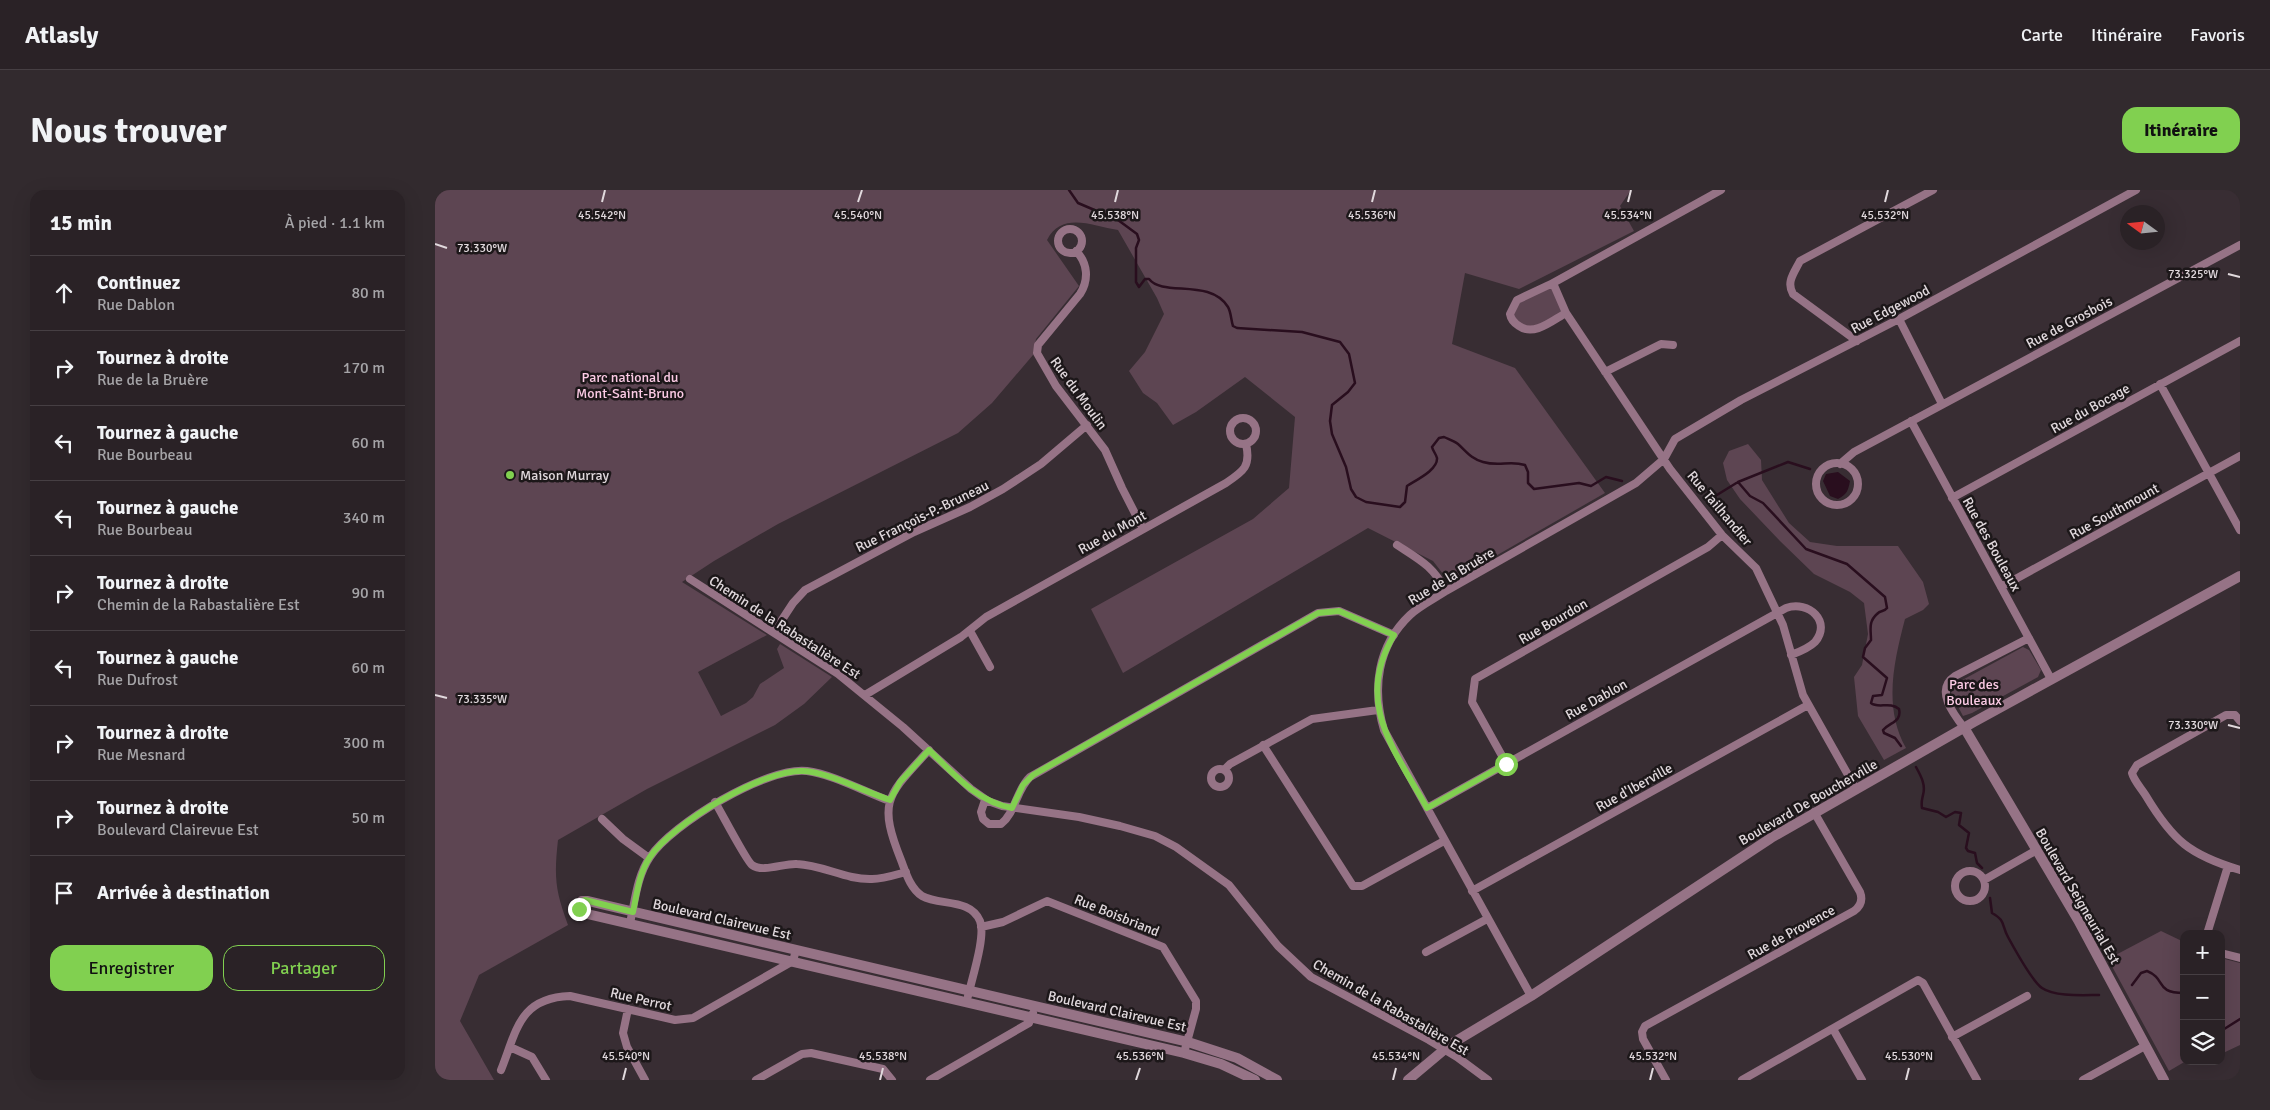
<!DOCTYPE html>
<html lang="fr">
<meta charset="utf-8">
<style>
:root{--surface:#2a2226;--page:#322a2e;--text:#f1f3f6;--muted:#a5a4a7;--line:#463f43;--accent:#81d050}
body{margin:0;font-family:Signika,sans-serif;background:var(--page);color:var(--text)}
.controls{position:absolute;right:15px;bottom:15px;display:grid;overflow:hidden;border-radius:10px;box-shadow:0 5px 20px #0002}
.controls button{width:45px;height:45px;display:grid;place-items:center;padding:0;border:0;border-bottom:1px solid var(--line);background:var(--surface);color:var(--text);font:25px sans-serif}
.compass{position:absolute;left:1685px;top:15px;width:45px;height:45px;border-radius:50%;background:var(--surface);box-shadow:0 5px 20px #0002;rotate:285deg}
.stop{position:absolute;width:15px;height:15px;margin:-11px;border:4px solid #81d050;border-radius:50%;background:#fff}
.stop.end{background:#81d050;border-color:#fff;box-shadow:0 1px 5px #0008}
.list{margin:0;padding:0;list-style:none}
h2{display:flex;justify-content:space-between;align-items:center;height:65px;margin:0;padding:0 20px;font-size:21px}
h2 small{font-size:16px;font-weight:400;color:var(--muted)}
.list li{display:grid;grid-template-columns:32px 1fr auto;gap:15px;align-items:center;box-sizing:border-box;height:75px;padding:0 20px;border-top:1px solid var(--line)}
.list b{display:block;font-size:19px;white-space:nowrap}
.list p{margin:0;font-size:16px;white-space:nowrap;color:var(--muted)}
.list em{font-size:16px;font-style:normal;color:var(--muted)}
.actions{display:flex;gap:10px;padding:15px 20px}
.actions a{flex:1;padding:11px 0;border:1px solid var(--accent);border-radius:15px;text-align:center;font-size:18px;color:var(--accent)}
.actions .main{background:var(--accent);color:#111}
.icon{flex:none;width:28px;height:28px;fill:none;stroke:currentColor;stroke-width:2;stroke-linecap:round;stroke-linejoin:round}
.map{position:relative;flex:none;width:1805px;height:890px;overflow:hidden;border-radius:15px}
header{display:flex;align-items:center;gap:30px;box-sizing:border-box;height:70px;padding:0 25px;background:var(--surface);border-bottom:1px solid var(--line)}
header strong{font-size:24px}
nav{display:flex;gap:28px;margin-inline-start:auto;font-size:18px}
.intro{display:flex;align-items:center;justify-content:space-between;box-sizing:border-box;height:120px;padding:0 30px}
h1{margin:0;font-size:35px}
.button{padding:12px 22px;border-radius:15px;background:var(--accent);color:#111;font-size:18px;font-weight:700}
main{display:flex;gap:30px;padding:0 30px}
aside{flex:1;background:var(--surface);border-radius:15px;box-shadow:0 5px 20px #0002}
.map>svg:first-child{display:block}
.green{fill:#5d4552}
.water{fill:#290e1e}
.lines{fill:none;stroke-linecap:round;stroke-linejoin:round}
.stream{stroke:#290e1e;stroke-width:2.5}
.minor{stroke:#967386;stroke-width:8}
.tertiary{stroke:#967386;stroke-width:10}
.route{stroke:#81d050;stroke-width:6}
.ticks{fill:none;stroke:#e1d9dd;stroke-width:2}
.poi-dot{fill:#81d050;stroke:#1c1719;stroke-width:2}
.labels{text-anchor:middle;stroke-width:5;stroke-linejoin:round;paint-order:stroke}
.street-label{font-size:14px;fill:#e1d9dd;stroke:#1c1719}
.park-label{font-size:14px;fill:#fccbe5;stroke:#1c1719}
.poi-label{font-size:14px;fill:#e1d9dd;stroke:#1c1719;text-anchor:start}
.ticks-label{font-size:12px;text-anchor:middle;fill:#e1d9dd;stroke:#1c1719;stroke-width:5;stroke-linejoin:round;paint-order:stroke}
</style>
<header>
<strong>Atlasly</strong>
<nav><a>Carte</a><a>Itinéraire</a><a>Favoris</a></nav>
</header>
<div class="intro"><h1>Nous trouver</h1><a class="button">Itinéraire</a></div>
<main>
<aside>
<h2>15 min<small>À pied · 1.1 km</small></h2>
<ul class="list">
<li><svg class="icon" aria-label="ahead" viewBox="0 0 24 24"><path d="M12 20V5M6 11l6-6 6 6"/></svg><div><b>Continuez</b><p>Rue Dablon</p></div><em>80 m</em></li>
<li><svg class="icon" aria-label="right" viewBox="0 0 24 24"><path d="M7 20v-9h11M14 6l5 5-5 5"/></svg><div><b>Tournez à droite</b><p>Rue de la Bruère</p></div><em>170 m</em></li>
<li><svg class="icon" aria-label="left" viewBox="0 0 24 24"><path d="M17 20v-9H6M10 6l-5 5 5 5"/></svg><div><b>Tournez à gauche</b><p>Rue Bourbeau</p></div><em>60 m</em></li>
<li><svg class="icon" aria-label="left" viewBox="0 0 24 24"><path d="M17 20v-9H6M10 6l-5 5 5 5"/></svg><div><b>Tournez à gauche</b><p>Rue Bourbeau</p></div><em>340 m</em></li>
<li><svg class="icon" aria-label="right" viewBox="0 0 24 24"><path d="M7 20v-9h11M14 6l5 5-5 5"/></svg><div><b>Tournez à droite</b><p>Chemin de la Rabastalière Est</p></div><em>90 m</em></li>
<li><svg class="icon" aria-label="left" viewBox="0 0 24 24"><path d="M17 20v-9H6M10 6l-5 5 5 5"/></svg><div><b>Tournez à gauche</b><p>Rue Dufrost</p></div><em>60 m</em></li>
<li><svg class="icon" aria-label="right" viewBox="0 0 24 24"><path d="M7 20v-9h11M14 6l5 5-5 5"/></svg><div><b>Tournez à droite</b><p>Rue Mesnard</p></div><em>300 m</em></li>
<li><svg class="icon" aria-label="right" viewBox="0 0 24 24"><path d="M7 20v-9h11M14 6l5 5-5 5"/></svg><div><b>Tournez à droite</b><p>Boulevard Clairevue Est</p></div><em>50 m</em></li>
<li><svg class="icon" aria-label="arrive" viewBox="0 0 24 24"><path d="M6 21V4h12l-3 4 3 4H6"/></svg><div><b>Arrivée à destination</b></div></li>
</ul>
<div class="actions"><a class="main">Enregistrer</a><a>Partager</a></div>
</aside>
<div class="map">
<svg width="1805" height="890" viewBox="0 0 1805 890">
<rect width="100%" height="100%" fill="#382d33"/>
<path class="green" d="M 0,0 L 1196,0 L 1185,16 L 1199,41 L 1084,99 L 1030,83 L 1017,154 L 1080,178 L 1170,303 L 1017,391 L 1012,389 L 998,371 L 933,338 L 688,483 L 656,419 L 818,329 L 854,298 L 860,227 L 810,187 L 761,222 L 738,235 L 722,213 L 708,203 L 694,181 L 710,162 L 729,124 L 722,108 L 683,40 C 657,36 627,21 612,50 L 644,96 L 601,149 L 598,165 L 557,213 L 523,243 L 343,334 L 279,371 L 247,392 L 332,445 L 263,482 L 286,526 L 311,513 L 318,507 L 325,494 L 349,478 L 342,459 L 345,454 L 397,487 L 369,514 L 340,535 L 212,599 L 123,650 C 119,687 120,700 133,735 L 44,785 L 25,831 L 59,890 L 0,890 Z
M 1118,93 L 1131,123 L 1103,138 L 1079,133 L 1077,118 L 1082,110 Z
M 1313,254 L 1326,270 L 1327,290 L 1354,333 L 1375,352 L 1402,356 L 1463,356 L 1488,392 L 1494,414 L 1488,420 L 1470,429 C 1459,471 1448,518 1471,558 L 1449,570 L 1423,526 L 1419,487 L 1427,475 L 1433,444 L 1429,413 L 1415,402 L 1379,384 L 1345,351 L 1305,309 L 1292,290 L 1288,273 L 1294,261 Z
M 1588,457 L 1594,460 L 1606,480 L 1603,487 L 1537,523 L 1528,526 L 1516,503 L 1520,494 Z
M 1726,741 L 1749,752 L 1749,871 L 1751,871 L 1734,881 L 1673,769 Z
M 1786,768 L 1805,773 L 1805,855 L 1786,864 Z"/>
<path class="water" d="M 1403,282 L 1415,291 C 1413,301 1412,304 1403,309 L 1395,306 L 1388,291 L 1391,284 Z"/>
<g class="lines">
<path class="stream" d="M 634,0 L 643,13 L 683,30 L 702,44 L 704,50 L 701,58 L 701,92 L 704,97 L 710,89 L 714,89 C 728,107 775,88 793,117 C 796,122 796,130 798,136 L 802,138 L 867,142 L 905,152 L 914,164 L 920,193 L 913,202 L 897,215 L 895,231 L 897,244 L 911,277 L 916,299 L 921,307 L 931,312 L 965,317 L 970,312 L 972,296 C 981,290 1003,280 1002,268 C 1001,264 998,261 997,257 L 1004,248 L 1009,247 C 1013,249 1019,251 1023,254 C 1031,261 1036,269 1048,272 C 1065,277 1074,270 1090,275 L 1093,282 L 1093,293 L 1099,299 L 1144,293 L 1156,296 L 1171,287 L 1187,291
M 1303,292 L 1353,272 L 1375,279
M 1277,308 L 1303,292 L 1315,306 L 1328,313 L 1371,359 L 1412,374 L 1450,407 L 1452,418 C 1449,422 1446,420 1442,424 C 1433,432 1436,440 1436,450 L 1430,458 L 1428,467 L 1452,488 L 1447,505 L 1438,506 L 1436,513 C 1443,519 1455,511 1464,519 C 1467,532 1455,532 1448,540 L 1449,543 L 1460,548 L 1466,556
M 1481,577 C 1486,586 1491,595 1488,605 C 1487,610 1486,612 1487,618 L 1503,622 L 1511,627 L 1520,622 L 1526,623 L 1524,635 L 1534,643 L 1531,658 L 1533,661 L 1540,663 L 1542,673 L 1547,678
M 1555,708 L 1557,723 C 1571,731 1566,734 1573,747 C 1579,758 1597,791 1607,798 C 1620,807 1649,805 1664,805
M 1697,795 L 1706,783 L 1712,781 C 1732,789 1719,803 1749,803
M 1786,841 L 1805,829"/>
<path class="minor" d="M623 51a12 12 0 1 1 24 0a12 12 0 1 1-24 0Z
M 641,61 C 653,73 654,90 645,104 L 603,155 L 602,163 L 621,196 L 670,260 L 687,298 L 708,339
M 1118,93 L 1131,123 L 1235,279 L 1287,345 L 1321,378 L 1348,435 L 1368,505 L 1421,599
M 1131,123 C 1118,130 1099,147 1084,136 C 1079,133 1076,130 1075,124 L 1082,110 L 1118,93 L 1286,0
M 1464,129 L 1507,214
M 1422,151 L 1358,104 C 1351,92 1359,83 1365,71 L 1498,0
M 1170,182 L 1226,154 L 1238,155
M 1725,194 L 1805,340
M795 241a13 13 0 1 1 26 0a13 13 0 1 1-26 0Z
M 1476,231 L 1616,489
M1381 294a21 21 0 1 1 42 0a21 21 0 1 1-42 0Z
M 1405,274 L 1419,262 L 1805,55
M 1517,308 L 1805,151
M 962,355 C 985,370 998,376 1011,401
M 255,389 L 403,484 L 468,537 L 536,599 L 553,611 L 567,616 L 644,627 L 685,636 L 720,646 L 741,657 L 794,695 L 843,756 L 876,787 L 994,850 L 1022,867 L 1053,890
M 1566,397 L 1805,266
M 535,441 L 555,477
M 339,442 L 358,413 L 370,400 L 479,342 L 535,317 L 568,299 L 606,274 L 652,235
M 430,505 L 526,447 L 551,427 L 791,293 C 809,281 816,276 811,254
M 1805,531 L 1800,525 L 1791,525 L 1702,575 L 1697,583 C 1699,591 1707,599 1711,606 C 1738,651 1755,665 1805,680
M 1530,539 C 1519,525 1499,500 1520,486 L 1594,448
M 828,555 L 918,696 L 927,696 L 1009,651
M 494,560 C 453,605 442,610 466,670 C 471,683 475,698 487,706 C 505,716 535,708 545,731 C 551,746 537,788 533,806
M 1071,573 L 1037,512 L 1040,489 L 1273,357 L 1287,345
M776 588a9 9 0 1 1 18 0a9 9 0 1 1-18 0Z
M 789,580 L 795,574 L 877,529 L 943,520
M 550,610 L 546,622 L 548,629 L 554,634 L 566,634 C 581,622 581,600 595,587 L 883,423 L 904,421 L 959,445
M 280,612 C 286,622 312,672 317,675 C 328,683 349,673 362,674 C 388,675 411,690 437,689 C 448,689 460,685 471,682
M 992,618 L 1351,418 C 1374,410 1397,432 1380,452 C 1374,458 1364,462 1356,465
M 167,629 L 188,649 L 214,668
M1520 696a15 15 0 1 1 30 0a15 15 0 1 1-30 0Z
M 1549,690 L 1602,660
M 1037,701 L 1373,515
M 195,733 C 200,711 202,686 215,667 C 237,634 332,576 372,581 C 397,584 430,602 455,611
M 546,737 L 568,732 L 612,711 L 728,757 L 761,811 L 761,819 L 749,863
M 1772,744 L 1793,676
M 991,762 L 1052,729
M 1786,763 L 1805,768
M 1096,806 L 949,540 C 937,499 942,456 975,425 C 986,415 999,409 1011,401 L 1201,293 L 1229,269 L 1240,249 L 1306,210 L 1464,129 L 1701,0
M 193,819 L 188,843 L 192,857 L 210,890
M 1398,839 L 1427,890
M 1517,847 L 1592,806
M 75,857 L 97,867 L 111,890
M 66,880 C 82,840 84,808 135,806 L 240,830 L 258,828 L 358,771 L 361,760
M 321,890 L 367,864 L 376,863 L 448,879 L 457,890
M 495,890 L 594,833 L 598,823
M 1231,890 L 1208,849 L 1207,842 L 1210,836 L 1419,721 C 1426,716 1428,710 1425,702 L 1379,622
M 1307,890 L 1483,790 L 1488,793 L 1542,890
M 1648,890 L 1710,856"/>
<path class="tertiary" d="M 1530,539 L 1643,730 L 1729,890
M 820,890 L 786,874 L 749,863 L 148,723 L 145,720 L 147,711 L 153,711 L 753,852 L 802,868 L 842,890
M 973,890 L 1016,854 L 1096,806 L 1336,648 L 1539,532 L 1805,386"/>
</g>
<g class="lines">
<path class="route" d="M 144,719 L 146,712 L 150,710 L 198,722 C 202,703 204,683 215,667 C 237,634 328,579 368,581 C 393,582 430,602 455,610 L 465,592 L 494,560 C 519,584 542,612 577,618 L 588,595 L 598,585 L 883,423 L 904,421 L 959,445 C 919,512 959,559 992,618 L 1071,574"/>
</g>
<path class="ticks" d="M 167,12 L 170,0M 423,12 L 427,0M 680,12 L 683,0M 937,12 L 940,0M 1193,12 L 1196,0M 1450,12 L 1453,0M 0,54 L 12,58M 1793,84 L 1805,87M 0,505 L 12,508M 1793,535 L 1805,538M 188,890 L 191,878M 445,890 L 448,878M 701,890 L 705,878M 958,890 L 961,878M 1215,890 L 1218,878M 1471,890 L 1474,878"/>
<circle class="poi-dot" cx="75" cy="285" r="5"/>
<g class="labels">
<g class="street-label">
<text transform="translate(1455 119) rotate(-28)" y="5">Rue Edgewood</text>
<text transform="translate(1634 132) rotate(-28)" y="5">Rue de Grosbois</text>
<text transform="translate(644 203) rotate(54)" y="5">Rue du Moulin</text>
<text transform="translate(1655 218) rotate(-29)" y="5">Rue du Bocage</text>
<text transform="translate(1285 318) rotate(50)" y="5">Rue Tailhandier</text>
<text transform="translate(1679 321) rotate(-29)" y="5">Rue Southmount</text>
<text transform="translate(487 326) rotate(-26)" y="5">Rue François-P.-Bruneau</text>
<text transform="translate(677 342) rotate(-29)" y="5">Rue du Mont</text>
<text transform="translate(1557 354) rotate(61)" y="5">Rue des Bouleaux</text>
<text transform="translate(1016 386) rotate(-31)" y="5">Rue de la Bruère</text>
<text transform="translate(1118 431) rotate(-30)" y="5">Rue Bourdon</text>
<text transform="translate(350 437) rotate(33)" y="5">Chemin de la Rabastalière Est</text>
<text transform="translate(1161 509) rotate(-29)" y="5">Rue Dablon</text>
<text transform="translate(1199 597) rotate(-29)" y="5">Rue d'Iberville</text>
<text transform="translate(1373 612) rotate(-30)" y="5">Boulevard De Boucherville</text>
<text transform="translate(1643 706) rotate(60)" y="5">Boulevard Seigneurial Est</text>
<text transform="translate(682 725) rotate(22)" y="5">Rue Boisbriand</text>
<text transform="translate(287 729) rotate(13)" y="5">Boulevard Clairevue Est</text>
<text transform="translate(1356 742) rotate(-29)" y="5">Rue de Provence</text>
<text transform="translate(206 809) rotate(13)" y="5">Rue Perrot</text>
<text transform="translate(956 817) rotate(30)" y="5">Chemin de la Rabastalière Est</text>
<text transform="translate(682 821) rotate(13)" y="5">Boulevard Clairevue Est</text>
</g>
<g class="park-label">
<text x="195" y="192">Parc national du<tspan x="195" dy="16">Mont-Saint-Bruno</tspan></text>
<text x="1539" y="499">Parc des<tspan x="1539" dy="16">Bouleaux</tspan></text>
</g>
<g class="poi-label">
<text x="85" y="290">Maison Murray</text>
</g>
</g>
<g class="ticks-label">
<text x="167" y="29">45.542°N</text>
<text x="423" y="29">45.540°N</text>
<text x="680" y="29">45.538°N</text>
<text x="937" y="29">45.536°N</text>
<text x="1193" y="29">45.534°N</text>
<text x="1450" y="29">45.532°N</text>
<text x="47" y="62">73.330°W</text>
<text x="1758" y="88">73.325°W</text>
<text x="47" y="513">73.335°W</text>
<text x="1758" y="539">73.330°W</text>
<text x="191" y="870">45.540°N</text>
<text x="448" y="870">45.538°N</text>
<text x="705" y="870">45.536°N</text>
<text x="961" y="870">45.534°N</text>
<text x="1218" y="870">45.532°N</text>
<text x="1474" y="870">45.530°N</text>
</g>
</svg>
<div class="controls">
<button>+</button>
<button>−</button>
<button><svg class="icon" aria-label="layers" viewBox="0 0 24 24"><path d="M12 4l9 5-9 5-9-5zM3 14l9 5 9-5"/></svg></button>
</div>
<svg class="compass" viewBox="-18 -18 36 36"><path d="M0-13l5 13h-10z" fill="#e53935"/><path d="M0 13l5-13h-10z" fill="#a5a4a7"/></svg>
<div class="stop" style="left:1071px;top:574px"></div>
<div class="stop end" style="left:144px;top:719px"></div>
</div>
</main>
